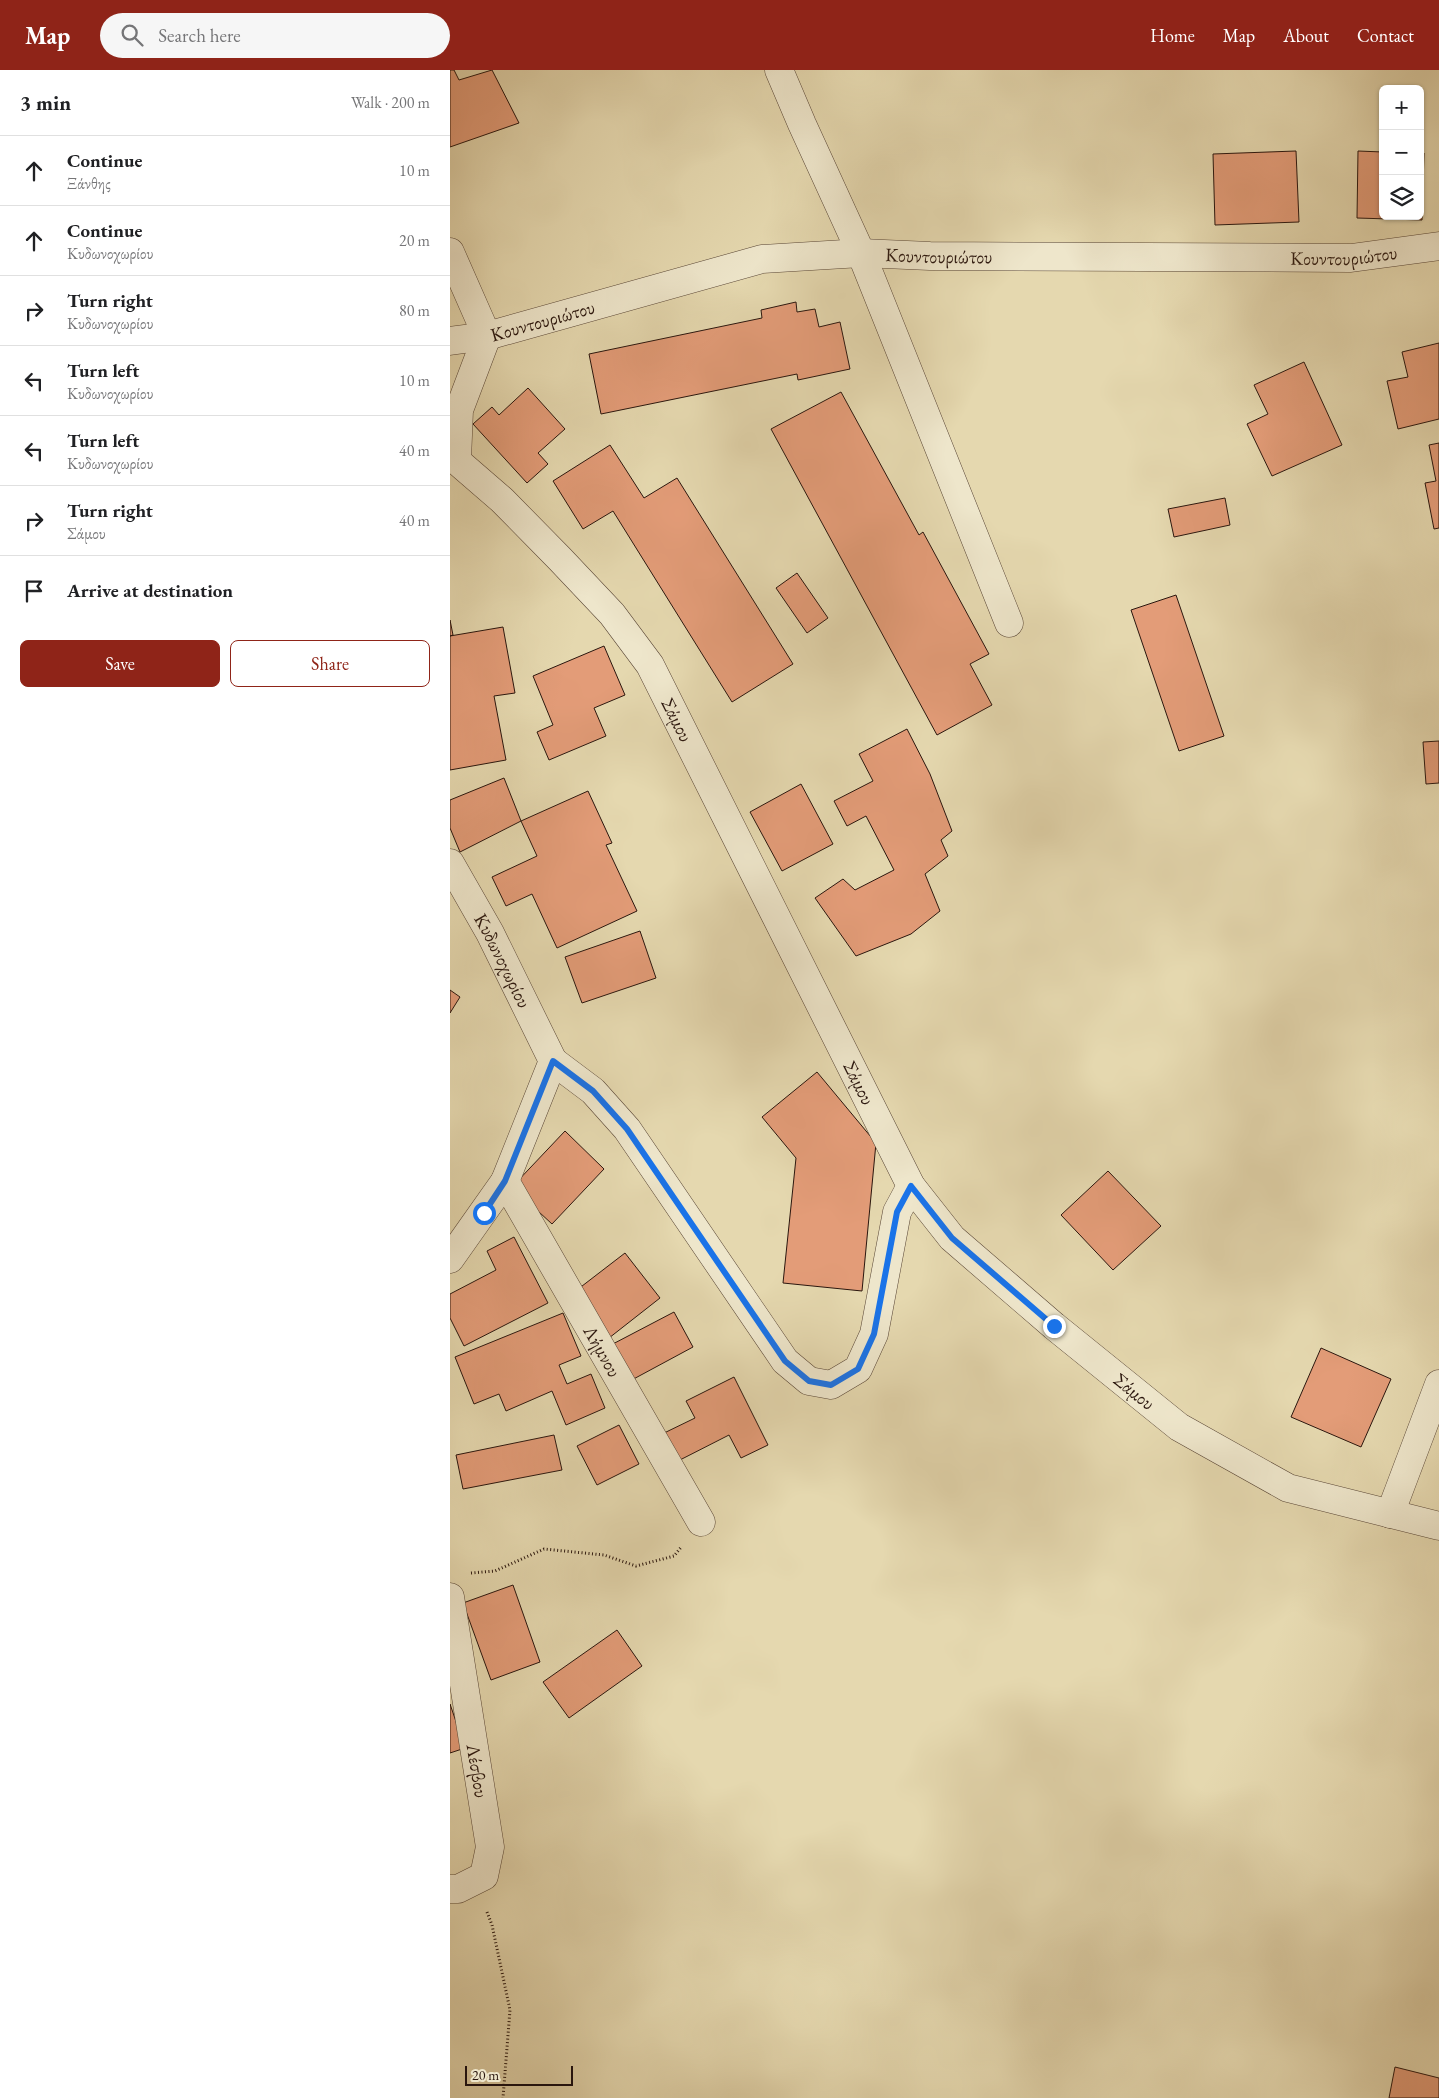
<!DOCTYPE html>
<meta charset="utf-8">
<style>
:root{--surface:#fff;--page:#f6f6f6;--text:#202124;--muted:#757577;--line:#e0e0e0;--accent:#8f2418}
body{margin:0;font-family:"EB Garamond",serif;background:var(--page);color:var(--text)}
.controls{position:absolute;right:15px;top:15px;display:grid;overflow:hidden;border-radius:8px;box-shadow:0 1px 4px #0004}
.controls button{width:45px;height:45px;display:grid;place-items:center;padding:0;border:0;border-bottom:1px solid var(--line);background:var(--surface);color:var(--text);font:25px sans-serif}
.scale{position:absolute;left:15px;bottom:12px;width:108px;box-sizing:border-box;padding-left:5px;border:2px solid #2a160e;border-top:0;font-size:14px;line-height:18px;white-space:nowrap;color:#2a160e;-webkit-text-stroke:4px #eee6cb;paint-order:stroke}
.stop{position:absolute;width:15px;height:15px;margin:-11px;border:4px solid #1a73e8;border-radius:50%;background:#fff}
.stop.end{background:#1a73e8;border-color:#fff;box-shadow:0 1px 5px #0008}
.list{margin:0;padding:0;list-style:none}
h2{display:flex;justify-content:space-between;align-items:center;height:65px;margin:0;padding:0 20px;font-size:21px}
h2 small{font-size:16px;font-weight:400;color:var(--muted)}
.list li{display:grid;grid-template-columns:32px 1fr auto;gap:15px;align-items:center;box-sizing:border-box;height:70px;padding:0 20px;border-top:1px solid var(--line)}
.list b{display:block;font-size:19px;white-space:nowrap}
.list p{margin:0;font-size:16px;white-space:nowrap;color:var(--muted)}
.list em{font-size:16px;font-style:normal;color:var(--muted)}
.actions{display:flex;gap:10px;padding:15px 20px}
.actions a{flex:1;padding:11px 0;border:1px solid var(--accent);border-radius:8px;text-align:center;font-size:18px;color:var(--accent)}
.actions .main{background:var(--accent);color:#fff}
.icon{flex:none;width:28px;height:28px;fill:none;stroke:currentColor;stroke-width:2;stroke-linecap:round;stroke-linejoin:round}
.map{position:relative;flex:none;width:989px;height:2028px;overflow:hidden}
header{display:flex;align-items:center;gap:30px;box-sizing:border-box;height:70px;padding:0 25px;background:var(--accent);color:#fff}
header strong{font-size:24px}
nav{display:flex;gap:28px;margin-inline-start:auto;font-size:18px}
.search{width:350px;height:45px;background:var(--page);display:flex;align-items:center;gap:12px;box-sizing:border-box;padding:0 18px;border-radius:28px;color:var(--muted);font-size:19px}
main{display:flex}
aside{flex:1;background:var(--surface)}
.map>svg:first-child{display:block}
.building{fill:#e39c78;stroke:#2a160e}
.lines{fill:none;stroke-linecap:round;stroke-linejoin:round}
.minor-casing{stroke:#594636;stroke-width:29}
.tertiary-casing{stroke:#594636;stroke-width:29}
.path{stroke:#2a160e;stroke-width:3;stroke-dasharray:1 2.5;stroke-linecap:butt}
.minor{stroke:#eee6cb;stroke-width:28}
.tertiary{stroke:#eee6cb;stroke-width:28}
.route{stroke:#1a73e8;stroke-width:6}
.labels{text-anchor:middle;stroke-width:4.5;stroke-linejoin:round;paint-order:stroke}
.street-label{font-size:19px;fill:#2a160e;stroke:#eee6cb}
</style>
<header>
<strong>Map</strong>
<div class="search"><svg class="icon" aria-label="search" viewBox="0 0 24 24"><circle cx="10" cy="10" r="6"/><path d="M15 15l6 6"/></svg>Search here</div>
<nav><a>Home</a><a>Map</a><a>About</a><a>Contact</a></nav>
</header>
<main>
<aside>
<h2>3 min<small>Walk · 200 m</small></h2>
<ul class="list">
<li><svg class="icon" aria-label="ahead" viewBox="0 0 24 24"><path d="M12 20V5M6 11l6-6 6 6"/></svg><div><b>Continue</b><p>Ξάνθης</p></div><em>10 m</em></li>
<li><svg class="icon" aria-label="ahead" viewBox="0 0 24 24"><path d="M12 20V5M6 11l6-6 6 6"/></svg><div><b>Continue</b><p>Κυδωνοχωρίου</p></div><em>20 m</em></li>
<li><svg class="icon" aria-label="right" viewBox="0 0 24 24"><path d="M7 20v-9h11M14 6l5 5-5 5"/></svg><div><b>Turn right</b><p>Κυδωνοχωρίου</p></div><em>80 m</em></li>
<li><svg class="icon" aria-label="left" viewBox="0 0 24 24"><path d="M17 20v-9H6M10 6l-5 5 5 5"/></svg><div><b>Turn left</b><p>Κυδωνοχωρίου</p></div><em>10 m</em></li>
<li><svg class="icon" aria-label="left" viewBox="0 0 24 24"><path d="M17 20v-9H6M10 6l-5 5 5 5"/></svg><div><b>Turn left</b><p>Κυδωνοχωρίου</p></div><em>40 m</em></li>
<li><svg class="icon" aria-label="right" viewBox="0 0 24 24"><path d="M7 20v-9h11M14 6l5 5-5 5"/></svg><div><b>Turn right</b><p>Σάμου</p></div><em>40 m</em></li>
<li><svg class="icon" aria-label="arrive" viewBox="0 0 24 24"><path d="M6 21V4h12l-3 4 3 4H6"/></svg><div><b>Arrive at destination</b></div></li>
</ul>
<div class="actions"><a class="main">Save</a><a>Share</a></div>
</aside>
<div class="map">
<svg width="989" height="2028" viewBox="0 0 989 2028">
<rect width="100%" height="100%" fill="#e5d8af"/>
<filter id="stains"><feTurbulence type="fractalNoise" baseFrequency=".004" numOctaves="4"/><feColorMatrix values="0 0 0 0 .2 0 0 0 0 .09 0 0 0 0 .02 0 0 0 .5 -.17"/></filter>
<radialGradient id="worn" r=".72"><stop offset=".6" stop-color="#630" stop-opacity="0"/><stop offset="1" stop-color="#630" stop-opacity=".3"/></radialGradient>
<path class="building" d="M 0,0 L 4,0 L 9,10 L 42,0 L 69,53 L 0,77 Z
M 846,81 L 849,152 L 765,155 L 763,84 Z
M 908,81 L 933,82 L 933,146 L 970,146 L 970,83 L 974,83 L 972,150 L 907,148 Z
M 346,232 L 347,242 L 365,239 L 369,257 L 390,252 L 400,299 L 348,310 L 347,304 L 151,344 L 139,284 L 312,248 L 311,240 Z
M 989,273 L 989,349 L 948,359 L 937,311 L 958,307 L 952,282 Z
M 854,292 L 892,375 L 822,406 L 797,354 L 818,344 L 804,315 Z
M 78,318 L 115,359 L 88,383 L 98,394 L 77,413 L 23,354 L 42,337 L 49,345 Z
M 391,322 L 469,465 L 473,462 L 539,584 L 520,594 L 542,635 L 487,665 L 321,359 Z
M 989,373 L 989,458 L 984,459 L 975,413 L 986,411 L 979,375 Z
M 160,375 L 194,428 L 227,408 L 343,594 L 282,632 L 163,441 L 133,459 L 103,411 Z
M 775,428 L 780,455 L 724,467 L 718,439 Z
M 347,503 L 378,548 L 357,563 L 326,518 Z
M 726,525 L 774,666 L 729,681 L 681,540 Z
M 0,550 L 3,565 L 0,566 Z
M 53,557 L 65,623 L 44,626 L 56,690 L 0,700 L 0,566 Z
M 154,576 L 175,625 L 144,638 L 156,666 L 99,690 L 87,662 L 103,655 L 83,606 Z
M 457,659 L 480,704 L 502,761 L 491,770 L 498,786 L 475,804 L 490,841 L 461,864 L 406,886 L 365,828 L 393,809 L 405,820 L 444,800 L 416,746 L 397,756 L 384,731 L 423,711 L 409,684 Z
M 989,671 L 989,713 L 976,714 L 973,672 Z
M 54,708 L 71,751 L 10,782 L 0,758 L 0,730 Z
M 351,714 L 383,774 L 332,801 L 300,742 Z
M 138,721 L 162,773 L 156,775 L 187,841 L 107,878 L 82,824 L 56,836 L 42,807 L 87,786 L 71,751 Z
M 190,861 L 206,908 L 132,933 L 115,887 Z
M 0,920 L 10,927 L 0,943 Z
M 367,1002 L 426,1073 L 412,1221 L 333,1213 L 346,1088 L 312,1047 Z
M 115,1061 L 154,1099 L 102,1154 L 62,1117 Z
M 658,1101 L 711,1156 L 663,1200 L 611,1145 Z
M 64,1167 L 98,1233 L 14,1276 L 0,1248 L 0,1224 L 46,1200 L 37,1181 Z
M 175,1183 L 210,1228 L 159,1268 L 123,1223 Z
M 224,1242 L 243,1277 L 178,1312 L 159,1276 Z
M 113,1243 L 131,1286 L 109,1295 L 117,1314 L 141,1304 L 155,1338 L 116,1355 L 102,1321 L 56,1341 L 49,1324 L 24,1334 L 5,1287 Z
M 871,1278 L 941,1309 L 911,1377 L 841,1347 Z
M 284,1307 L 318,1375 L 291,1388 L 279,1365 L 224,1393 L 210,1365 L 245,1348 L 236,1331 Z
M 169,1355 L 189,1394 L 147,1415 L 127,1376 Z
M 104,1365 L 112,1400 L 13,1419 L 6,1385 Z
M 63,1515 L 90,1592 L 41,1610 L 13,1533 Z
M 167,1560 L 192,1596 L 119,1648 L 93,1612 Z
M 0,1634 L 15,1678 L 0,1683 Z
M 945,1997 L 989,2008 L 989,2028 L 939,2028 Z"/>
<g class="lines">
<defs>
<g id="minor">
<path d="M 329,0 L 352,54 L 411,183 L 559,553"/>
<path d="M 0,182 L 37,266 L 9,340 L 7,390"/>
<path id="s1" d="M 0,385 L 52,430 L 110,489 L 162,544 L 200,595 L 461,1116 L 502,1168 L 604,1256 L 729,1357 L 838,1418 L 989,1456"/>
<path id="s2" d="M 0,793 L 40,863 L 103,991 L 55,1111 L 0,1189"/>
<path d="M 103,991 L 143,1021 L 177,1059 L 335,1291 L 359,1311 L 381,1315 L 408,1299 L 424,1264 L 447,1142 L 461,1116"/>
<path id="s3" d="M 55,1111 L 251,1452"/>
<path d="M 940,1444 L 989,1314"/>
<path id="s4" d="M 0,1527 L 40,1777 L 34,1806 L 8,1819 L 0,1819"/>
</g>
<g id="tertiary">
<path id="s5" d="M 0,271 L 37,266 L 312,189 L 411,183 L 480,186 L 901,188 L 989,176"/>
</g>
</defs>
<use href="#minor" class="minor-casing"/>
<use href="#tertiary" class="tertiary-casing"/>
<path class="path" d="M 21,1503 L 45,1501 L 94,1479 L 154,1485 L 186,1496 L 224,1486 L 232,1476
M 37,1842 L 42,1855 L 60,1940 L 53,2028"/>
<use href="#minor" class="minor"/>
<use href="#tertiary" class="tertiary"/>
</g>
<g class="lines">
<path class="route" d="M 34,1143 L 55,1111 L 103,991 L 143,1021 L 177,1059 L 335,1291 L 359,1311 L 381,1315 L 408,1299 L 424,1264 L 447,1142 L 461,1116 L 502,1168 L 604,1256"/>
</g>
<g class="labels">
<g class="street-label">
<text dy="7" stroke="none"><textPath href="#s5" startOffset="905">Κουντουριώτου</textPath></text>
<text dy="7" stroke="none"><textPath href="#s5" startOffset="500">Κουντουριώτου</textPath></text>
<text dy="7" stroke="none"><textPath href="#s5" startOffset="95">Κουντουριώτου</textPath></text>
<text dy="7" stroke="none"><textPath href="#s1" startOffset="352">Σάμου</textPath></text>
<text dy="7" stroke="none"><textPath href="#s2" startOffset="111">Κυδωνοχωρίου</textPath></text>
<text dy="7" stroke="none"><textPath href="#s1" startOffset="758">Σάμου</textPath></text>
<text dy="7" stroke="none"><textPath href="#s3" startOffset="196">Λήμνου</textPath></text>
<text dy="7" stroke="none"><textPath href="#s1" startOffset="1178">Σάμου</textPath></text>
<text dy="7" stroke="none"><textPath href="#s4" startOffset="176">Λέσβου</textPath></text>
</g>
</g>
<rect width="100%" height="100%" filter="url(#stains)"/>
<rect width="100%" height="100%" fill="url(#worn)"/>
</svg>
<div class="controls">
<button>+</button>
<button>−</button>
<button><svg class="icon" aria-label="layers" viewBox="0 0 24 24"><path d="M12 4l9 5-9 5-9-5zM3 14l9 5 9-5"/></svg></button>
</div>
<div class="scale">20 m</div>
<div class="stop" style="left:34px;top:1143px"></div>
<div class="stop end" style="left:604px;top:1256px"></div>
</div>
</main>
